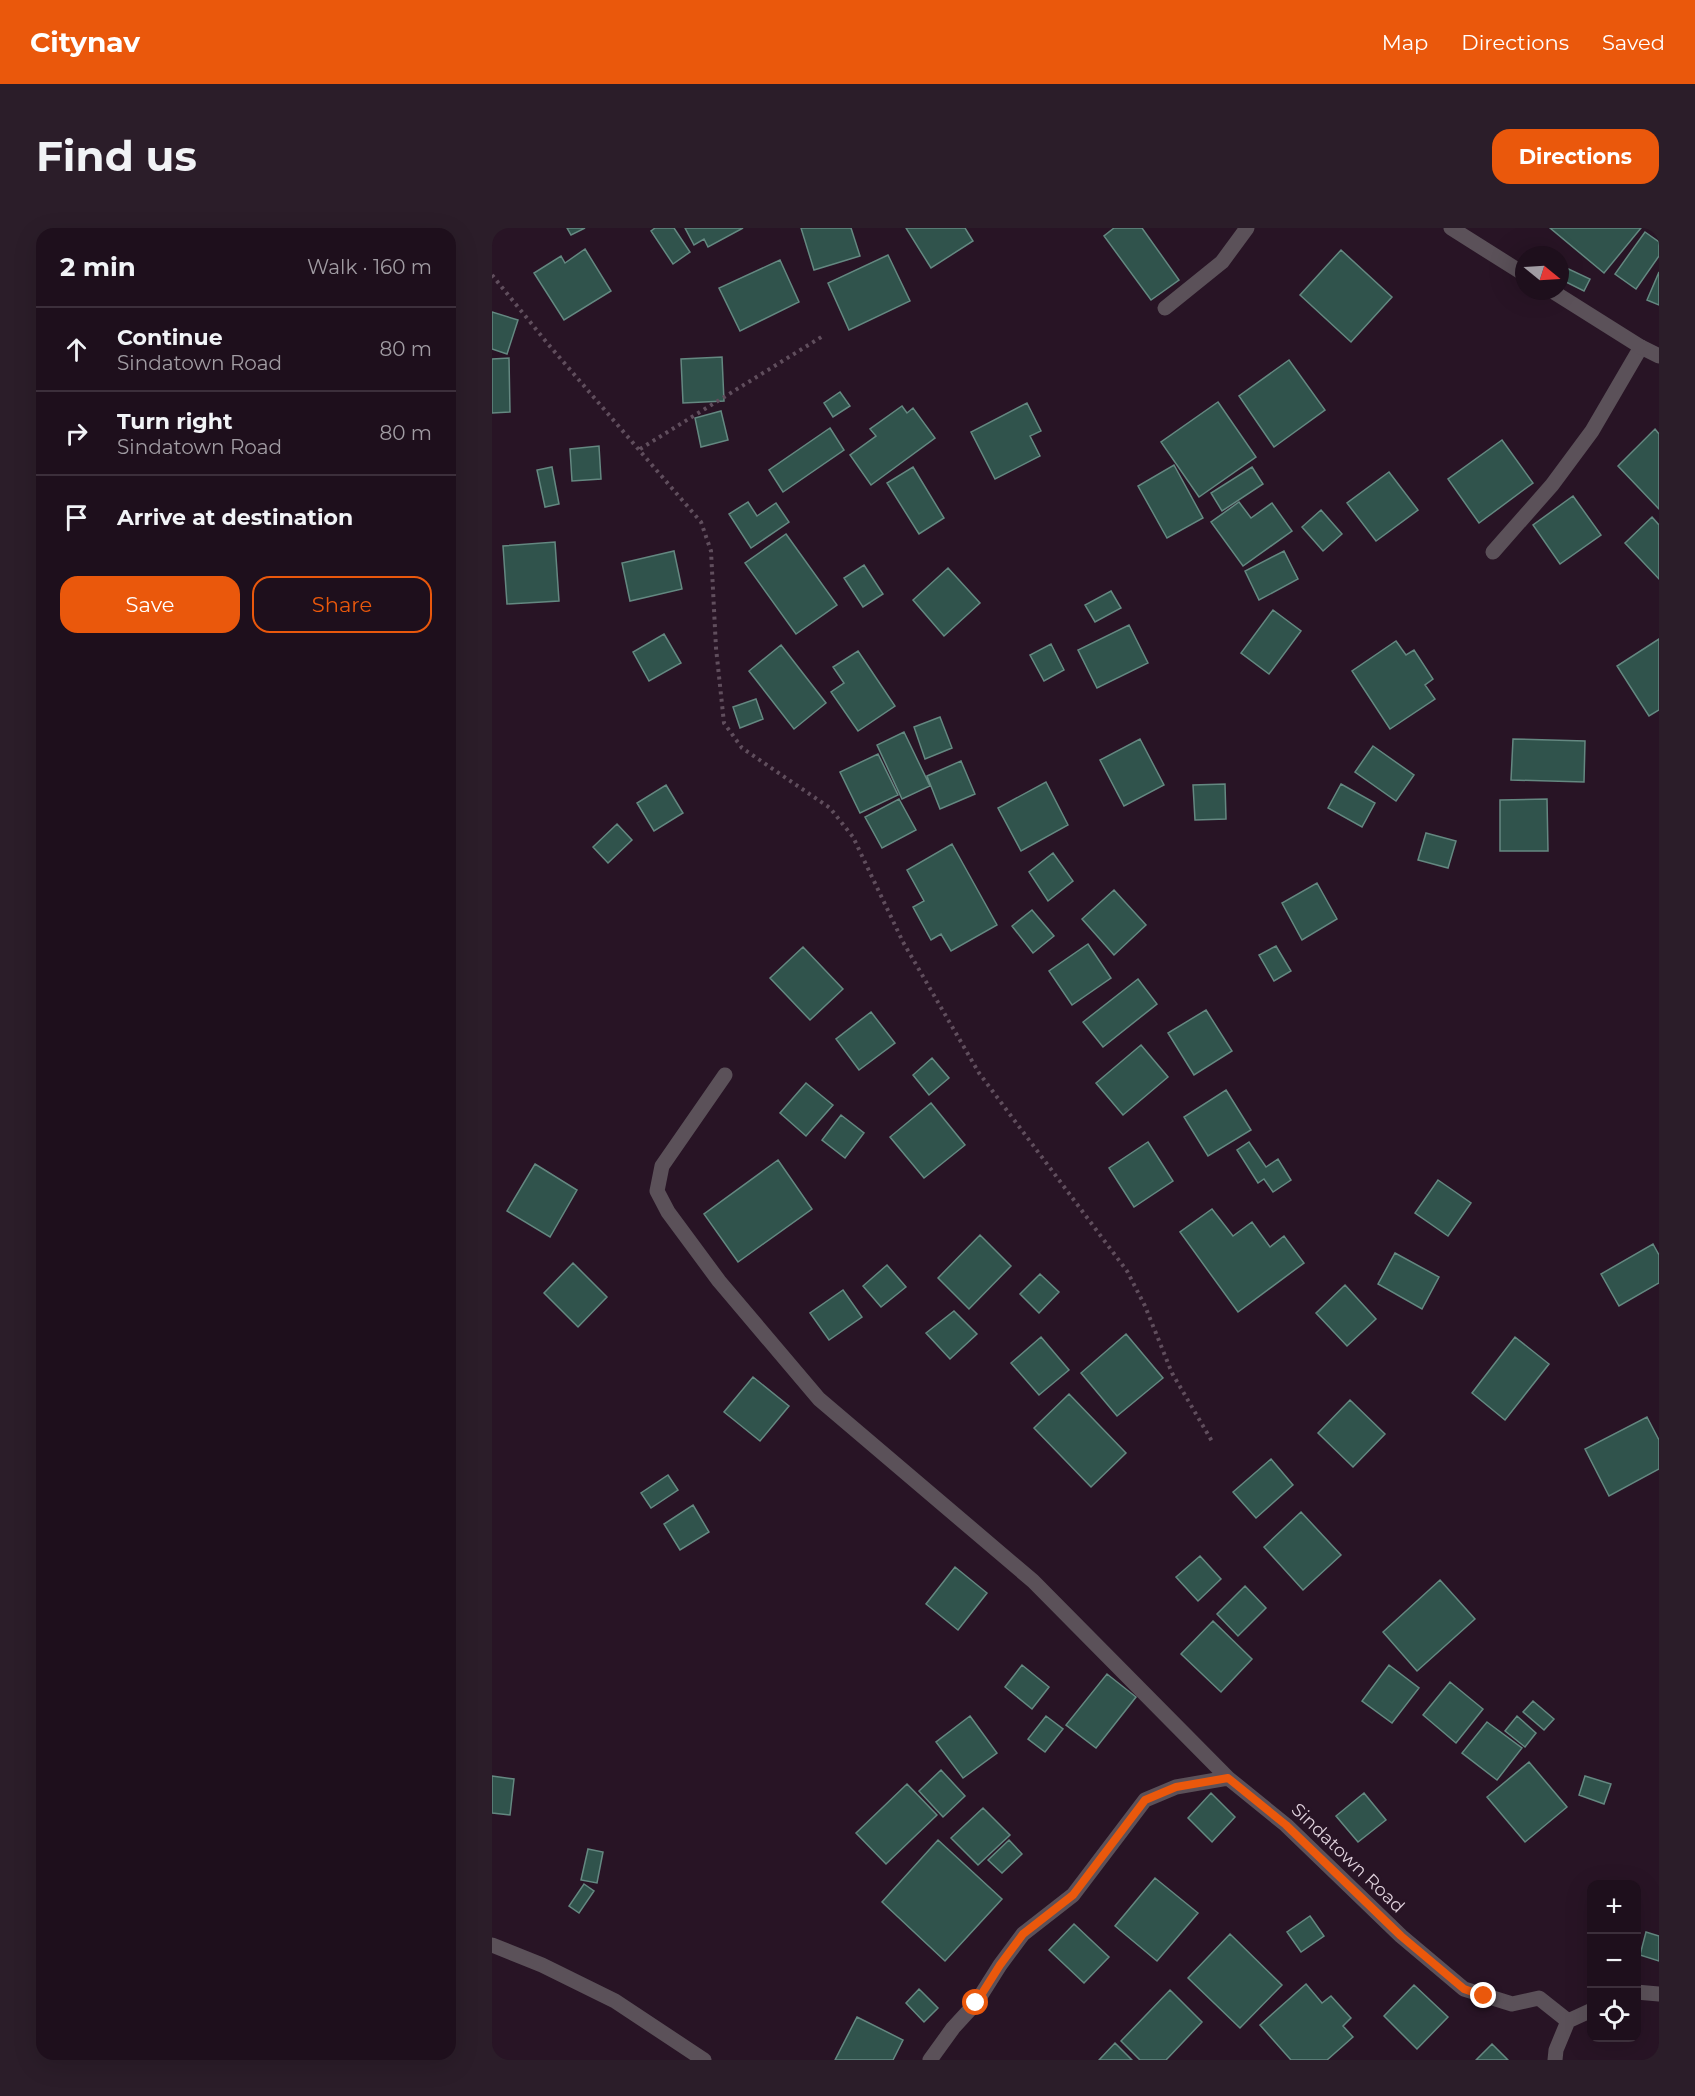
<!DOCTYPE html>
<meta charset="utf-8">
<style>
:root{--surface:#1e0f1c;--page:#2b1d29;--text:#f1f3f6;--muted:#a19ca3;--line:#3c2f3b;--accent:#ea580c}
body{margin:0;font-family:Montserrat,sans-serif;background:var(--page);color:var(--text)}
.controls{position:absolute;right:18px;bottom:18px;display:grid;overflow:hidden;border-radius:12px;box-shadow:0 6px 24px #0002}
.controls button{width:54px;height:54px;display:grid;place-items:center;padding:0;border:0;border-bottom:2px solid var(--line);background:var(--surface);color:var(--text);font:30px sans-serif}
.compass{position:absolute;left:1023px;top:18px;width:54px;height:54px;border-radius:50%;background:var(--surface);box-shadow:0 6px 24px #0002;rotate:108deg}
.stop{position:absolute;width:18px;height:18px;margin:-14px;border:4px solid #ea580c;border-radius:50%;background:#fff}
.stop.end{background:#ea580c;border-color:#fff;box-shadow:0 2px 6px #0008}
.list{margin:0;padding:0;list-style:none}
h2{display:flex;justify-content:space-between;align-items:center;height:78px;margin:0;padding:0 24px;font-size:26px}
h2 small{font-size:20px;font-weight:400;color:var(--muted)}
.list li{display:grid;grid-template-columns:39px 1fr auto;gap:18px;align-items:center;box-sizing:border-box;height:84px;padding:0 24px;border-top:2px solid var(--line)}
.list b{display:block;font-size:22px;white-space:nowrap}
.list p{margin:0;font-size:20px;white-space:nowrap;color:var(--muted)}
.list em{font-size:20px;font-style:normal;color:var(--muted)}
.actions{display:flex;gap:12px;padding:18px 24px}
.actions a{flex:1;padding:14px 0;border:2px solid var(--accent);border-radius:18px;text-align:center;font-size:21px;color:var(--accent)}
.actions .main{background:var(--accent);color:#fff}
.icon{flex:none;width:33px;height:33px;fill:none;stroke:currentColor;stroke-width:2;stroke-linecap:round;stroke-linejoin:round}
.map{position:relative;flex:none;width:1167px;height:1832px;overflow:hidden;border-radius:18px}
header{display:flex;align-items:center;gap:36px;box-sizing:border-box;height:84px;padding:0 30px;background:var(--accent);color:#fff}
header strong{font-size:28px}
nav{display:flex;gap:33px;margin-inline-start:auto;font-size:21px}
.intro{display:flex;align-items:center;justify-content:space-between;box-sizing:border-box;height:144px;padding:0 36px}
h1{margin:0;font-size:42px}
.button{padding:15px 27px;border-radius:18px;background:var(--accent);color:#fff;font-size:21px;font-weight:700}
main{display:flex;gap:36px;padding:0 36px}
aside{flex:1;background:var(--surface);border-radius:18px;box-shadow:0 6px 24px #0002}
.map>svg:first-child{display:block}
.building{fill:#30534c;stroke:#648881;stroke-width:1.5}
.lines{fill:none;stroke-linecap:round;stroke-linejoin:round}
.path{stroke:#604e5d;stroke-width:4;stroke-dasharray:3 4.5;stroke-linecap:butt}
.minor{stroke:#5b5159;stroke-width:15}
.tertiary{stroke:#5b5159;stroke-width:15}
.route{stroke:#ea580c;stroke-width:8}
.labels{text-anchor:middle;stroke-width:6;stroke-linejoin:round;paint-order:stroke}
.street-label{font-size:18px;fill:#ded0db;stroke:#281425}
</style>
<header>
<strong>Citynav</strong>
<nav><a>Map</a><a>Directions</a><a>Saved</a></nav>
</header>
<div class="intro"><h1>Find us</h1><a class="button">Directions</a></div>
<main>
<aside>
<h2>2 min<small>Walk · 160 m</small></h2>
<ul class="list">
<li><svg class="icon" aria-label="ahead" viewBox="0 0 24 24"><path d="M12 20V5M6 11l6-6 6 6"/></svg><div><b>Continue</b><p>Sindatown Road</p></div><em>80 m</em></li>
<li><svg class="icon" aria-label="right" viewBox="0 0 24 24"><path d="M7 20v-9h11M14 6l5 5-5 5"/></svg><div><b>Turn right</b><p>Sindatown Road</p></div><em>80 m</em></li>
<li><svg class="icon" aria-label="arrive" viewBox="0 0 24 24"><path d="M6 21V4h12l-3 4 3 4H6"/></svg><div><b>Arrive at destination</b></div></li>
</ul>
<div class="actions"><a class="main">Save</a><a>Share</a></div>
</aside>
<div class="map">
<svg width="1167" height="1832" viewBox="0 0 1167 1832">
<rect width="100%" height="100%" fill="#281425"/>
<path class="building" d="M 75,0 L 93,0 L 79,7 Z
M 163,0 L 182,0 L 198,24 L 181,36 L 159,3 Z
M 193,0 L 251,0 L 216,19 L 212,11 L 202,17 Z
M 309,0 L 359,0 L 368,28 L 322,42 Z
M 414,0 L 473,0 L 481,13 L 439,40 Z
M 622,0 L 650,0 L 687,52 L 659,72 L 612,8 Z
M 1058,0 L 1149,0 L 1112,45 Z
M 1153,4 L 1167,14 L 1167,28 L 1144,61 L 1123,46 Z
M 93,21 L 119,63 L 72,92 L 42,45 L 69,28 L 73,35 Z
M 849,22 L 900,69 L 859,114 L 808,67 Z
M 396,27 L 418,73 L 357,102 L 336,55 Z
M 288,32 L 307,74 L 248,103 L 227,60 Z
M 1068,37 L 1098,51 L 1092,63 L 1068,51 Z
M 1167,44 L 1167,77 L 1155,72 Z
M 0,84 L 26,92 L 15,126 L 0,121 Z
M 230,129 L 232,173 L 191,175 L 189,131 Z
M 17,130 L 18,184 L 0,185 L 0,131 Z
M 797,132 L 833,182 L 782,219 L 747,168 Z
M 348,164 L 358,178 L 341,189 L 332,175 Z
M 726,174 L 764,229 L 707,269 L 669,214 Z
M 535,175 L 549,203 L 538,208 L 548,228 L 503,251 L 479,204 Z
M 410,178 L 415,185 L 421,180 L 443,210 L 379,257 L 358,227 L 384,208 L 378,201 Z
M 229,183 L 236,212 L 209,219 L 203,190 Z
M 338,200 L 352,222 L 291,264 L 277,242 Z
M 1163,201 L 1167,206 L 1167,281 L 1126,238 Z
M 1010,212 L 1041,255 L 987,295 L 956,251 Z
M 107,218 L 109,251 L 80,253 L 78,221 Z
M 682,237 L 711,290 L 675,310 L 646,258 Z
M 60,239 L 67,276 L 53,279 L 45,242 Z
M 421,239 L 452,290 L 427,306 L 395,255 Z
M 760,239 L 771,256 L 730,283 L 719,265 Z
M 897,244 L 926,282 L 884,313 L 855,275 Z
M 1081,268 L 1109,307 L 1068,336 L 1041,297 Z
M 256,274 L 265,288 L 284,275 L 297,294 L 259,320 L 237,286 Z
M 747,274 L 759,290 L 780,275 L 800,303 L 751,338 L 719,294 Z
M 829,282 L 850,306 L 831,323 L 810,299 Z
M 1160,289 L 1167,297 L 1167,351 L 1133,315 Z
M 294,306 L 345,377 L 304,406 L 253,335 Z
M 63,314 L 67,373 L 15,376 L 11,318 Z
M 182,323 L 190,361 L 138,373 L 130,335 Z
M 792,323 L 806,351 L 767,372 L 753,343 Z
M 372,337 L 391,366 L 371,379 L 352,350 Z
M 456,340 L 488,375 L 452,408 L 421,372 Z
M 619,363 L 629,380 L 603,394 L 593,377 Z
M 781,382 L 809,403 L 777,446 L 749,425 Z
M 637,397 L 656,435 L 605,460 L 586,422 Z
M 172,406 L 189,435 L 157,453 L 141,424 Z
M 1167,411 L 1167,482 L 1157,488 L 1125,438 Z
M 904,413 L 914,427 L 922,422 L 941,451 L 933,457 L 943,471 L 898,501 L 860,443 Z
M 559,416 L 572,442 L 552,453 L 538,427 Z
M 289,417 L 334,475 L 302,501 L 257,443 Z
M 366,423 L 403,478 L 366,503 L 339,464 L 352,455 L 341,439 Z
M 264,471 L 271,491 L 248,500 L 241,479 Z
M 448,489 L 460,520 L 433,531 L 422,499 Z
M 412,504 L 438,558 L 410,571 L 385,517 Z
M 648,511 L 672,557 L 632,578 L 608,532 Z
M 1021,511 L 1093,513 L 1092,554 L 1019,552 Z
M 881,518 L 922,547 L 904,573 L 863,544 Z
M 386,526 L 406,567 L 368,585 L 348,544 Z
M 469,533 L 483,566 L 448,581 L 435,548 Z
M 554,554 L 576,597 L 529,623 L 506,580 Z
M 733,556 L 734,591 L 703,592 L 701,557 Z
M 849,556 L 883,575 L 870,599 L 836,580 Z
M 174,557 L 191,585 L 162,603 L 145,575 Z
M 407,571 L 424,602 L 390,620 L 373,589 Z
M 1055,571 L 1056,623 L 1008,623 L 1008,572 Z
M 125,596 L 140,612 L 116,635 L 101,619 Z
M 934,605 L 964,613 L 956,640 L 926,632 Z
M 460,616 L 505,697 L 459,723 L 449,706 L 439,712 L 421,679 L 432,673 L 415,642 Z
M 561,625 L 581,653 L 556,673 L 537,644 Z
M 825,655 L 845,691 L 810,712 L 790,675 Z
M 622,662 L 654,697 L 622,727 L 590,691 Z
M 540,682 L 562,708 L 541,725 L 520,698 Z
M 596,716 L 619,750 L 580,777 L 557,743 Z
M 784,718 L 799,743 L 782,753 L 767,727 Z
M 311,719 L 351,761 L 318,792 L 278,750 Z
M 646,751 L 665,776 L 611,819 L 591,794 Z
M 714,782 L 740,823 L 702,847 L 676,805 Z
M 379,784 L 403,815 L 367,842 L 344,811 Z
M 649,817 L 676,849 L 631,887 L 604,855 Z
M 440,830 L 457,850 L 437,867 L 421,847 Z
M 314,855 L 341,877 L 314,908 L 288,885 Z
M 734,862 L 759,902 L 716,928 L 692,889 Z
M 439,875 L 473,917 L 432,950 L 398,909 Z
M 349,887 L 372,905 L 353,930 L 330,912 Z
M 656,914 L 681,953 L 642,979 L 617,940 Z
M 757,914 L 774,939 L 786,931 L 799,952 L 781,964 L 772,951 L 766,955 L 745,922 Z
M 286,932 L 320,981 L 246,1034 L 212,986 Z
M 43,936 L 85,962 L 58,1009 L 15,983 Z
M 946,952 L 979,975 L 956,1008 L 923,985 Z
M 720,981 L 741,1008 L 760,994 L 778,1019 L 792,1008 L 812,1035 L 746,1084 L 688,1004 Z
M 488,1007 L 519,1038 L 477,1081 L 446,1050 Z
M 1161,1016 L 1167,1027 L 1167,1055 L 1127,1078 L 1109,1046 Z
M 903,1025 L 947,1049 L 930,1081 L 886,1056 Z
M 81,1035 L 115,1069 L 86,1099 L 52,1065 Z
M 395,1037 L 414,1059 L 389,1079 L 371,1058 Z
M 548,1046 L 567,1064 L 547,1085 L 528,1066 Z
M 853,1057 L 884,1091 L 855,1118 L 824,1085 Z
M 351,1062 L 370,1089 L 337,1112 L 318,1085 Z
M 462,1083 L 485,1106 L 458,1131 L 434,1105 Z
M 634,1106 L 671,1150 L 625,1188 L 589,1145 Z
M 549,1109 L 577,1142 L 547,1167 L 519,1135 Z
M 1023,1109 L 1057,1136 L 1013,1192 L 980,1165 Z
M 261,1149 L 297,1178 L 268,1213 L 232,1184 Z
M 577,1166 L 634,1225 L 599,1259 L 542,1200 Z
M 858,1172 L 893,1206 L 861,1239 L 826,1205 Z
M 1155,1189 L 1167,1212 L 1167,1241 L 1117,1268 L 1093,1221 Z
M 779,1231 L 801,1257 L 764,1290 L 741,1264 Z
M 176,1247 L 186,1262 L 159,1280 L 149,1265 Z
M 201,1277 L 217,1304 L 188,1322 L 172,1296 Z
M 809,1284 L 849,1327 L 811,1362 L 772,1319 Z
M 708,1328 L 729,1351 L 706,1373 L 684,1349 Z
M 463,1339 L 495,1365 L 466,1402 L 434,1376 Z
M 948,1352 L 983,1391 L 925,1443 L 891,1404 Z
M 753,1358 L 774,1380 L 746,1408 L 725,1386 Z
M 721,1393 L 760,1431 L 729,1464 L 689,1426 Z
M 530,1437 L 557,1459 L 540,1481 L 513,1459 Z
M 897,1437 L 927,1460 L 900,1495 L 870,1473 Z
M 615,1446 L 644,1469 L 604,1520 L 574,1497 Z
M 958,1454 L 991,1481 L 964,1515 L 931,1487 Z
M 1041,1473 L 1062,1491 L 1052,1502 L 1031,1484 Z
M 478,1488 L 505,1525 L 471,1550 L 444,1514 Z
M 554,1488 L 571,1501 L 553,1524 L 536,1511 Z
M 1025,1488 L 1044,1505 L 1033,1519 L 1013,1503 Z
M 995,1494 L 1030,1520 L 1005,1552 L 970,1525 Z
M 1037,1534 L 1075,1579 L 1033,1614 L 995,1569 Z
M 449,1542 L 473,1568 L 451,1589 L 427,1563 Z
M 0,1548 L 22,1551 L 18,1587 L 0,1585 Z
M 1093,1548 L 1119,1556 L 1112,1576 L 1087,1567 Z
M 415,1556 L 445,1587 L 394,1636 L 364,1605 Z
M 719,1565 L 743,1589 L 720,1614 L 696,1590 Z
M 872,1565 L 894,1592 L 866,1614 L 844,1588 Z
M 491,1580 L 518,1607 L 486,1637 L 459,1610 Z
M 446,1612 L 510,1671 L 453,1733 L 390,1674 Z
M 517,1612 L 530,1626 L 510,1645 L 496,1632 Z
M 96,1621 L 111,1624 L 105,1655 L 89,1652 Z
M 663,1650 L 706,1685 L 665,1733 L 623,1698 Z
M 92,1656 L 102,1663 L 87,1685 L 77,1678 Z
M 818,1688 L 832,1708 L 809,1724 L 795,1704 Z
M 582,1696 L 617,1729 L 592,1755 L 557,1722 Z
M 1154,1704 L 1167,1708 L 1167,1733 L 1148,1727 Z
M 738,1706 L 790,1757 L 748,1800 L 696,1750 Z
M 814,1756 L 830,1775 L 839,1768 L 859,1790 L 851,1798 L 861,1809 L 835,1832 L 799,1832 L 768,1797 Z
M 922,1757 L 956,1789 L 925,1821 L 892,1788 Z
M 427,1761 L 446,1780 L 432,1794 L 414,1775 Z
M 678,1762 L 710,1794 L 674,1832 L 648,1832 L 629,1813 Z
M 365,1789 L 411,1812 L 401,1832 L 343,1832 Z
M 623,1815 L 640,1832 L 607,1832 Z
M 1000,1816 L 1016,1832 L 984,1832 Z"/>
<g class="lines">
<path class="path" d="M 0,47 L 56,116 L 209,294 L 219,323 L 224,420 L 232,495 L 250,520 L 338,580 L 361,609 L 411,714 L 487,845 L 635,1043 L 653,1078 L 680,1145 L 721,1215
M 148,221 L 331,108"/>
<path class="minor" d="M 673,80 L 730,34 L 755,0
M 1001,324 L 1060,257 L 1100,203 L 1149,119
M 233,847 L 170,938 L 165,963 L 176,984 L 227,1053 L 327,1171 L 541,1353 L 736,1550 L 794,1597 L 909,1708 L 972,1761 L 1020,1776 L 1047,1770 L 1076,1793
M 0,1717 L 50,1737 L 123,1773 L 212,1832
M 1144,1764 L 1167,1766
M 1076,1793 L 1100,1782
M 438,1832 L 461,1800 L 484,1775 L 508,1737 L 531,1706 L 581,1667 L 653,1572 L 684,1559 L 736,1550
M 1063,1832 L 1064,1822 L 1076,1793"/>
<path class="tertiary" d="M 959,0 L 1032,46
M 1060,63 L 1149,119 L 1167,128"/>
</g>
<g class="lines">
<path class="route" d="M 484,1775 L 508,1737 L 531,1706 L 581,1667 L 653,1572 L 684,1559 L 736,1550 L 794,1597 L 909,1708 L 972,1761 L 992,1768"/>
</g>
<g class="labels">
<g class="street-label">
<text transform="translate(856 1630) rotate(44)" y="6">Sindatown Road</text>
</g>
</g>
</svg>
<div class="controls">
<button>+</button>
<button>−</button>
<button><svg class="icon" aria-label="locate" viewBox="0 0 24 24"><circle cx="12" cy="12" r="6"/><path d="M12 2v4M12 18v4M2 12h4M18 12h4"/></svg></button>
</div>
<svg class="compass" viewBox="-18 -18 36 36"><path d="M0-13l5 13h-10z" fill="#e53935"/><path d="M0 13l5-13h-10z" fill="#a19ca3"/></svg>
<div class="stop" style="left:484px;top:1775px"></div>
<div class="stop end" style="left:992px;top:1768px"></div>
</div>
</main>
